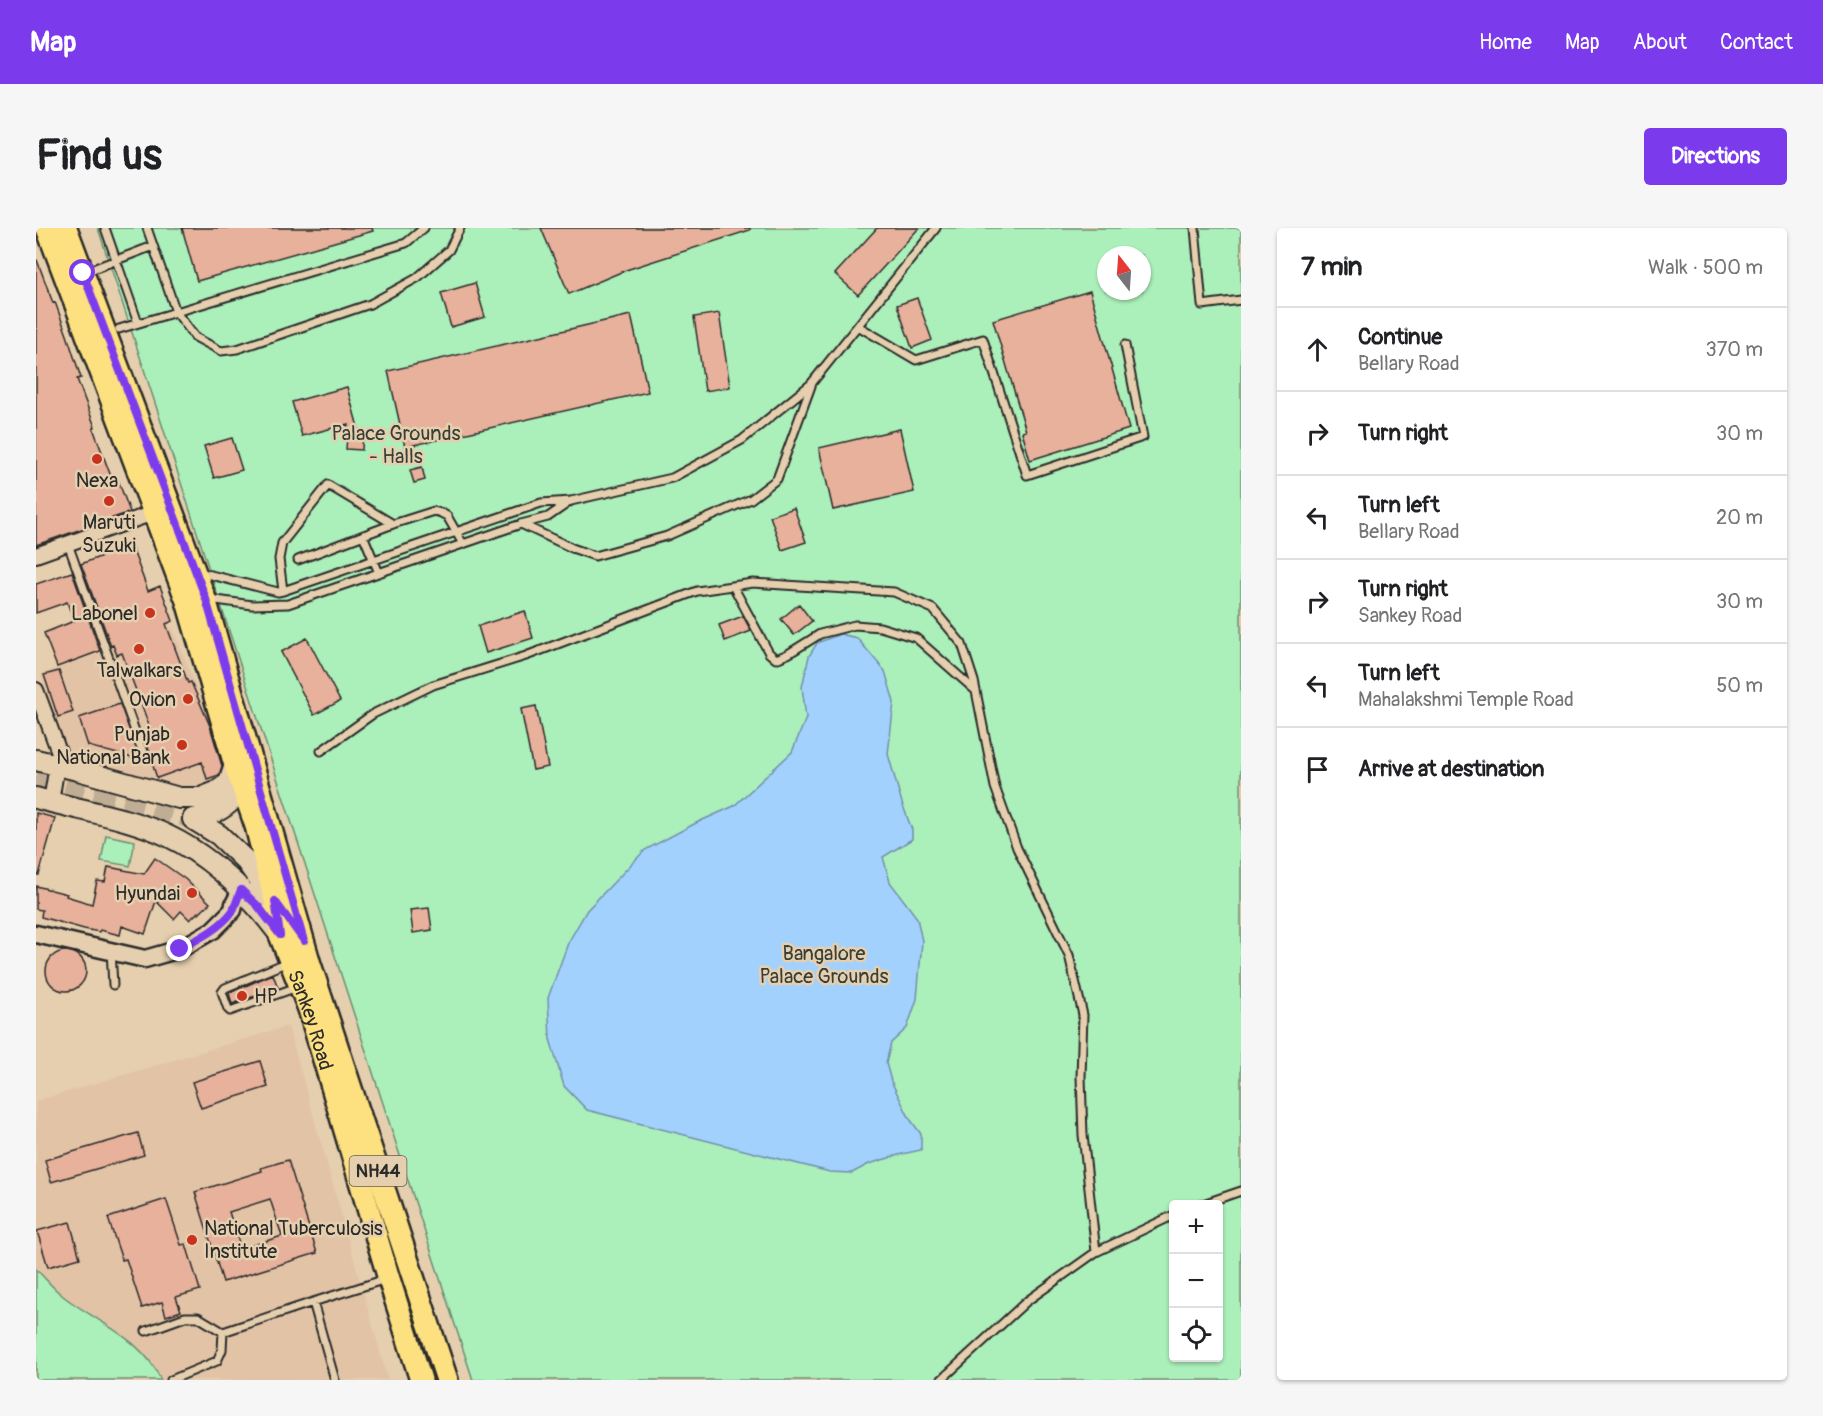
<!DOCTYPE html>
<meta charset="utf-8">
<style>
:root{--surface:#fff;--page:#f6f6f6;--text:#202124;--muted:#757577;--line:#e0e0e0;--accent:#7c3aed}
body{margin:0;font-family:Pangolin,sans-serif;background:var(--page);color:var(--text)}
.controls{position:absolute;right:18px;bottom:18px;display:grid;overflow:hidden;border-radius:6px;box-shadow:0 2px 4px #0004}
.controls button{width:54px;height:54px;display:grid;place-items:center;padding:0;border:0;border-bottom:2px solid var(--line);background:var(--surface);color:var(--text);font:30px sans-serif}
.compass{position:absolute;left:1061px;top:18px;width:54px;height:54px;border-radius:50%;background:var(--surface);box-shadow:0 2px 4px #0004;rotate:343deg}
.stop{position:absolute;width:18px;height:18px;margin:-14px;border:4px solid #7c3aed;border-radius:50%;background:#fff}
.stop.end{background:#7c3aed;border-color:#fff;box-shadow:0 2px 6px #0008}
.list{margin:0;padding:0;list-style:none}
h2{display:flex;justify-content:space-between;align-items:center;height:78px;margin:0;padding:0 24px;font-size:26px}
h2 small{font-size:20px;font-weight:400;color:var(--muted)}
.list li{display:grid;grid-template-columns:39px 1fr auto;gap:18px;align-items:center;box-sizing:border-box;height:84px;padding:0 24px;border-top:2px solid var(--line)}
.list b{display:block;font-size:22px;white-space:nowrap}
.list p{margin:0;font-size:20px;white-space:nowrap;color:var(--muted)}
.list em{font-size:20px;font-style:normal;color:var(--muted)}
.icon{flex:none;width:33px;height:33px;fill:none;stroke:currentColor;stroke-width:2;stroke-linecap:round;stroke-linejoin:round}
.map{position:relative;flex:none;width:1205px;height:1152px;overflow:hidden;border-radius:6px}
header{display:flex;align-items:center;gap:36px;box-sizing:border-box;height:84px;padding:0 30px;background:var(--accent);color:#fff}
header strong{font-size:28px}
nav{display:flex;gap:33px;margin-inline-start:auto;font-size:21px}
.intro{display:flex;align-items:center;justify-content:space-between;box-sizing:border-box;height:144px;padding:0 36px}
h1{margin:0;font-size:42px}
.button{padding:15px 27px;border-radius:6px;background:var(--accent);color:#fff;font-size:21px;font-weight:700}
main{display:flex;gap:36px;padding:0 36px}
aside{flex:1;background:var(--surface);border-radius:6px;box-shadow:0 2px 4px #0004}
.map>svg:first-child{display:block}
.built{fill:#e2c3a6}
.green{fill:#abefba;stroke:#6b8d72;stroke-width:1.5;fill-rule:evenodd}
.water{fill:#a2d1fe;stroke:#728faa;stroke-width:1.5}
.building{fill:#e7b19b;stroke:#2b2b2b;stroke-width:1.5;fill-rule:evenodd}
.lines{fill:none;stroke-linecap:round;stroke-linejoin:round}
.secondary-tunnel{stroke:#c0ae94;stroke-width:20;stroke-dasharray:20 10;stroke-linecap:butt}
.service-casing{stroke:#2b2b2b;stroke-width:11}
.minor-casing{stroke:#2b2b2b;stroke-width:18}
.tertiary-casing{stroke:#2b2b2b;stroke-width:21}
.secondary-casing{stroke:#2b2b2b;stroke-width:24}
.primary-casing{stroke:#2b2b2b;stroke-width:26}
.service{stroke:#e5cfae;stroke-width:7}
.minor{stroke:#e5cfae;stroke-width:14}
.tertiary{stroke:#e5cfae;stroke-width:16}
.secondary{stroke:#e5cfae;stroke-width:20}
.primary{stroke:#fde080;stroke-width:21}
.route{stroke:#7c3aed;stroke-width:8}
.poi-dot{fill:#c8321e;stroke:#e5cfae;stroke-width:2}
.labels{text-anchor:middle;stroke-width:5;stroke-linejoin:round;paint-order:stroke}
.shield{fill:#e5cfae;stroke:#635c52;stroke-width:1.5}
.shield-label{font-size:18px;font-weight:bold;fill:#2b2b2b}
.park-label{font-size:20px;fill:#383f39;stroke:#e5cfae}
.poi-label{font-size:20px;fill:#2b2b2b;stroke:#e5cfae;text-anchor:end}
.street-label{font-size:20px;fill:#2b2b2b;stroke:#e5cfae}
</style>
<header>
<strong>Map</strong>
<nav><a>Home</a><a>Map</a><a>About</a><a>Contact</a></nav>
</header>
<div class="intro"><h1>Find us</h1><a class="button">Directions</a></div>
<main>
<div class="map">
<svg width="1205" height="1152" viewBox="0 0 1205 1152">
<rect width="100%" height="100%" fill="#e5cfae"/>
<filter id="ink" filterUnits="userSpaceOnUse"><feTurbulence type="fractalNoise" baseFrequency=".0167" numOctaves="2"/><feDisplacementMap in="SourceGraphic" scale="12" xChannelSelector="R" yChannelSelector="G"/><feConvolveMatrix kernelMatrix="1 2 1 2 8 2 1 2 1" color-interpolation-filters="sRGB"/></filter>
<g filter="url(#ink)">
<path class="built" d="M 136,399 L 186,523 L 192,549 L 160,563 L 31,526 L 5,446 Z
M 252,798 L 352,1152 L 0,1152 L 0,873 Z"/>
<path class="green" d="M 62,0 L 1205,0 L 1205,1152 L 437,1152 ZM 1070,27 L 1106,27 L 1106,63 L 1070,63 ZM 1138,976 L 1182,976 L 1182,1130 L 1138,1130 Z
M 70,607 L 99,613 L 94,638 L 65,633 Z
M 0,1041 C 9,1050 17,1060 27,1068 C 60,1094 107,1110 125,1152 L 0,1152 Z"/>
<path class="water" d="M 804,406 L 821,410 L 849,443 L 858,474 L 852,526 L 866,575 L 876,602 L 876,611 L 847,629 L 854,654 L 881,690 L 886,713 L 881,771 L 871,800 L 855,815 L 850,835 L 855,853 L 874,891 L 885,906 L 885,922 L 866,926 L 833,936 L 816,945 L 794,944 L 551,882 L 528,858 L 514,811 L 512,770 L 532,715 L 551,682 L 609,622 L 660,595 L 698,578 L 756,524 L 770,490 L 766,459 L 773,428 L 781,415 Z"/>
<path class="building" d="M 146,0 L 336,0 L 337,3 L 161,53 Z
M 505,0 L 714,0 L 714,2 L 590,42 L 533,66 Z
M 841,0 L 883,0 L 822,67 L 799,46 Z
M 0,32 L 1,32 L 17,75 L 19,74 L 31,107 L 45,150 L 41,151 L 59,199 L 57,200 L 77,254 L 82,252 L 94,284 L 0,317 Z
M 439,55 L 449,89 L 415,99 L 405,65 Z
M 1054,63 L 1093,201 L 994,232 L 986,204 L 990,203 L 957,92 Z
M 881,70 L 896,112 L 876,120 L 861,77 Z
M 683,85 L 694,159 L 669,163 L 658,89 Z
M 595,87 L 612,164 L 369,219 L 352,143 Z
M 311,159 L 323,203 L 327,203 L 326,222 L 310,221 L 312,196 L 266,208 L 256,174 Z
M 864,201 L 878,264 L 797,282 L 783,220 Z
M 196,210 L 206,242 L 178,250 L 168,218 Z
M 386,239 L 389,252 L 378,255 L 374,242 Z
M 758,280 L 770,314 L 746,322 L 734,288 Z
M 95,317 L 112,363 L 124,358 L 137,393 L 130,396 L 152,455 L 155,454 L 174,498 L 186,538 L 183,547 L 171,551 L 166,534 L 121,550 L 115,532 L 115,527 L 108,511 L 117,508 L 86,425 L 81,427 L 77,417 L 75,418 L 45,336 Z
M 36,344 L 64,423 L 21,439 L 8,405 L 38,393 L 31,374 L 0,385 L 0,356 Z
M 763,376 L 776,393 L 758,407 L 745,391 Z
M 489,383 L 497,410 L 450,425 L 442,398 Z
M 707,388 L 715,403 L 689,413 L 683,397 Z
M 271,410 L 304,473 L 278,487 L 245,424 Z
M 23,443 L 37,484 L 22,489 L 8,447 Z
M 84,476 L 103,528 L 96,530 L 52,518 L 43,490 Z
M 500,478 L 512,539 L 497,542 L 485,481 Z
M 0,585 L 19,590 L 3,647 L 0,647 Z
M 119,630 L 149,651 L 174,675 L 163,686 L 162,684 L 154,692 L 145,683 L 138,691 L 120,673 L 109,706 L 86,698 L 84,707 L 64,702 L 63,704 L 48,701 L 5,689 L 6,682 L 0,681 L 0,658 L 31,666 L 30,668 L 56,676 L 61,653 L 69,654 L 72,639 L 108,646 Z
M 393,680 L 396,702 L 377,705 L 374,682 Z
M10 743a20 20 0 1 1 40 0a20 20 0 1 1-40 0Z
M 237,746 L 242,760 L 196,776 L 193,765 Z
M 224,833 L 232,859 L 165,880 L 156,854 Z
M 102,905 L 108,927 L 15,954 L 9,932 Z
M 252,932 L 281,1025 L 187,1054 L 159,964 L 226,943 L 225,940 ZM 234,971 L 246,1008 L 205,1021 L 193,984 Z
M 130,971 L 145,1017 L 150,1016 L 164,1062 L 140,1069 L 145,1083 L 130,1088 L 126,1074 L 106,1080 L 90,1031 L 86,1032 L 72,990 Z
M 34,994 L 44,1030 L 12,1039 L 1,1003 Z"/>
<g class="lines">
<path class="secondary-tunnel" d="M 0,550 L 157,591"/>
<defs>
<path id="service" d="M 69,0 L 102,95
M 111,0 L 140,84 L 370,15 L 388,0
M 1159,0 L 1166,77 L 1205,72
M 49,44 L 117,18
M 822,98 L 880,132 L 947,111 L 991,247 L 1107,209 L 1089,117
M 83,101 L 140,84 L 159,109 L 185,123 L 201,121 L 334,76 L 381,50 L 413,22 L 424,0
M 485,296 L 536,320 L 559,328 L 631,308 L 715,271 L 741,251 L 775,158
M 327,307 L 343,345
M 32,316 L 104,517 L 110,529
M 262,332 L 357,296 L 398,283 L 405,285 L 411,288 L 427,316
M 163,344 L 242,364 L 247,363 L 505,275 L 535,273 L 636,250 L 706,212 L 775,156 L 900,0
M 697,358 L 733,425 L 740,431 L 752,426 L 784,406 L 819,397 L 844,399 L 880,410 L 940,463
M 247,363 L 243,331 L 246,315 L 292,257 L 357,296
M 173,371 L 216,377 L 252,376 L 485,296 L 512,289 L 535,273
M 285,523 L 337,486 L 397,457 L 490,428 L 661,363 L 717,355 L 858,364 L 897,381 L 926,416 L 938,453 L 959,559 L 981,620 L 1033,727 L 1047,787 L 1045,849 L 1047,907 L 1060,1024
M 75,723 L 77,757
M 252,734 L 189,760 L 186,764 L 192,781 L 194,783 L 261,759
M 1167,976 L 1205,963
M 277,1074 L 299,1152
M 110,1103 L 149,1089 L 162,1089 L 187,1104 L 277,1074 L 350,1051
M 135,1152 L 181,1133 L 186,1122 L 187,1104
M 905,1152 L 991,1073 L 1060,1024 L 1138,987"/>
<path id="minor" d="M 0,327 L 117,285
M 0,462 L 23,524 L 15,574"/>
<path id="tertiary" d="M 0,706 L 109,731 L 144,721 L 177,702 L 197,682 L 198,676 L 205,662"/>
<path id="secondary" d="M 0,532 L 42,542 L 143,570 L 165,570 L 180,564 L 193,555 L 199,537
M 0,570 C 42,582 93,589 132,608 C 178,630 214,667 244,707
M 157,591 L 183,607 L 210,633 L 237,671
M 157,591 C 171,589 187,582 196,572 C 200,567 202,559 204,554"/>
<g id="primary">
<path id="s1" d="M 11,0 L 151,373 L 199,537 L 220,598 L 239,673 L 244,707 L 273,781 L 353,1051 L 385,1152"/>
<path d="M 30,0 L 169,371 L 273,733 L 411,1152"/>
</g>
</defs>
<use href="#service" class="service-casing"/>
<use href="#minor" class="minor-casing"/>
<use href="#tertiary" class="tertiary-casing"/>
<use href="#secondary" class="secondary-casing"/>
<use href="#primary" class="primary-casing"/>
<use href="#service" class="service"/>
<use href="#minor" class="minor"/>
<use href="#tertiary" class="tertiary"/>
<use href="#secondary" class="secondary"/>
<use href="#primary" class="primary"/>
</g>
</g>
<g class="lines" filter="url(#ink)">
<path class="route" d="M 47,45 L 170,371 L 268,713 L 239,673 L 244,707 L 222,678 L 205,662 C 202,668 199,680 196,684 C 183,701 162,711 144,721"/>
</g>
<g class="poi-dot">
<circle cx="61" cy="231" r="6"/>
<circle cx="73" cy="273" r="6"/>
<circle cx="114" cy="385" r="6"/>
<circle cx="103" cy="421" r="6"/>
<circle cx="152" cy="471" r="6"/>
<circle cx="146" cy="517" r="6"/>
<circle cx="156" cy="665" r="6"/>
<circle cx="206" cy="768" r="6"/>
<circle cx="156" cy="1012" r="6"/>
</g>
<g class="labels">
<rect class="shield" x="313.5" y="928" width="57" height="30" rx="4.5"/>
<g class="shield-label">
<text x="342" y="949">NH44</text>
</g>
<g class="park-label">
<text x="360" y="212">Palace Grounds<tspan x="360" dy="23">- Halls</tspan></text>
<text x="788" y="732">Bangalore<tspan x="788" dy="23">Palace Grounds</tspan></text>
</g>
<g class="poi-label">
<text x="61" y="259" text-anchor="middle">Nexa</text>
<text x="73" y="301" text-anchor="middle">Maruti<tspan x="73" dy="23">Suzuki</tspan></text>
<text x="102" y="392">Labonel</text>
<text x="103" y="449" text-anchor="middle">Talwalkars</text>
<text x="140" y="478">Ovion</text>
<text x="134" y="513">Punjab<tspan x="134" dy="23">National Bank</tspan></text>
<text x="144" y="672">Hyundai</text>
<text x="218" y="775" text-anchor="start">HP</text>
<text x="168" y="1007" text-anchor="start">National Tuberculosis<tspan x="168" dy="23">Institute</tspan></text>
</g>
<g class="street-label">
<text dy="7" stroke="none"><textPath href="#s1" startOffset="836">Sankey Road</textPath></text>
</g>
</g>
</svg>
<div class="controls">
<button>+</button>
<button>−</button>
<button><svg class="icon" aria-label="locate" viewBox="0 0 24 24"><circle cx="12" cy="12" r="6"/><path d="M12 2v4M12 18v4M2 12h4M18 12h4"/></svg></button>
</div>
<svg class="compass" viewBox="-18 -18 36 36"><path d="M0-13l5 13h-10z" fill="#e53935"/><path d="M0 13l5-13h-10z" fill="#757577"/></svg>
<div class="stop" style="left:47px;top:45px"></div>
<div class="stop end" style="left:144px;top:721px"></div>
</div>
<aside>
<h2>7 min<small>Walk · 500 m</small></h2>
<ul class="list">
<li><svg class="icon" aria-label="ahead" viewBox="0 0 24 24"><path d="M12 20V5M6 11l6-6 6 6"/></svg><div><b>Continue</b><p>Bellary Road</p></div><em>370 m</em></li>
<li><svg class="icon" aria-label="right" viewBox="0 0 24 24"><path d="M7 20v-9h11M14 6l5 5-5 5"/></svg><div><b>Turn right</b></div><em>30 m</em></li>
<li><svg class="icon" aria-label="left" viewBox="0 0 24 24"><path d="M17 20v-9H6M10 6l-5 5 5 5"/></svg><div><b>Turn left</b><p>Bellary Road</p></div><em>20 m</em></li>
<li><svg class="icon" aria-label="right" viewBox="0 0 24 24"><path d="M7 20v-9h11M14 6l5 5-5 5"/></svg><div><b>Turn right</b><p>Sankey Road</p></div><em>30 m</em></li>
<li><svg class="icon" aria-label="left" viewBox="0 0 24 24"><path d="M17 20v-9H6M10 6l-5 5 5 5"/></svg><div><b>Turn left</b><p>Mahalakshmi Temple Road</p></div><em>50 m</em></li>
<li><svg class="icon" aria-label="arrive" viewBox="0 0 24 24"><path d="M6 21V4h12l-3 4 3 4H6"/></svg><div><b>Arrive at destination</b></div></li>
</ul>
</aside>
</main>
